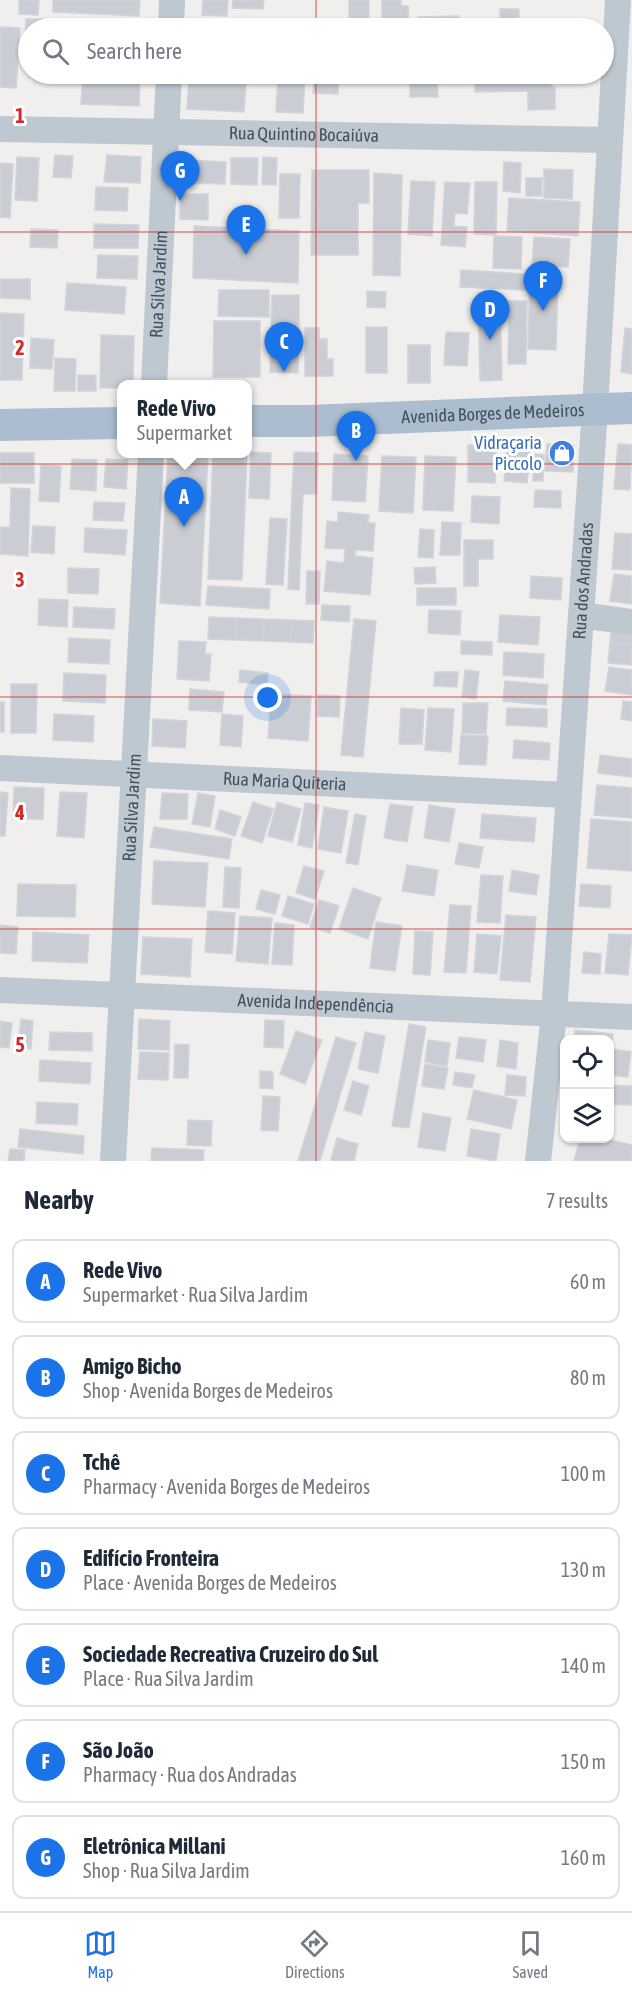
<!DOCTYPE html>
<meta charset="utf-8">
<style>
:root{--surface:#fff;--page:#f6f6f7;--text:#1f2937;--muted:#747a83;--line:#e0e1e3;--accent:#1a73e8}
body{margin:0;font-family:"Asap Condensed",sans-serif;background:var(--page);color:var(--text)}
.controls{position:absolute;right:18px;bottom:18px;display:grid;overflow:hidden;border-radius:12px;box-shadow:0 2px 4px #0004}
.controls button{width:54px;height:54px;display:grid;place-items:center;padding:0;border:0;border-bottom:2px solid var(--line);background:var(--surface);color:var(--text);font:30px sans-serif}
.you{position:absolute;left:268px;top:698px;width:21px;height:21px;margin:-15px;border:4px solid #fff;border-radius:50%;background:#1a73e8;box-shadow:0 0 0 9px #1a73e833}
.badge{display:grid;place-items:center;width:39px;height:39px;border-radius:50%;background:var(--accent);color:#fff;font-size:20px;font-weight:700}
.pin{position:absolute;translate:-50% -50px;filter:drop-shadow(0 2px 3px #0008)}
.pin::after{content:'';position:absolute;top:32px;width:21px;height:18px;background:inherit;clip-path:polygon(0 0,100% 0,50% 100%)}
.popup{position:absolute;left:117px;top:380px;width:135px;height:78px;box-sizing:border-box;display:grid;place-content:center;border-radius:12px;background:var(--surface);filter:drop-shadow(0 2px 4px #0005);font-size:20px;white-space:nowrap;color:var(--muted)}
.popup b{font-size:22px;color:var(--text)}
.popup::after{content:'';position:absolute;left:50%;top:100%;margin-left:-12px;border:12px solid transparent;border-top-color:var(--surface)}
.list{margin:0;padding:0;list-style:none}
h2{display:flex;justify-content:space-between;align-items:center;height:78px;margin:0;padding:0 24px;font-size:26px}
h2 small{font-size:20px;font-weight:400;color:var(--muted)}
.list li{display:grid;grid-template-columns:39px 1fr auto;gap:18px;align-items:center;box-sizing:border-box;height:84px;margin:0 12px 12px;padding:0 12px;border:2px solid var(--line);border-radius:12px}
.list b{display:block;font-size:22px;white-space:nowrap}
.list p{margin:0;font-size:20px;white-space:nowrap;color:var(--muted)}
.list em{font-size:20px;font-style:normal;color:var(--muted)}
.icon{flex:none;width:33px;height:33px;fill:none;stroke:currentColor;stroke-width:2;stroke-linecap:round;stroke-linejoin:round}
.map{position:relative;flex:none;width:632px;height:1161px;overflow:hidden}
.search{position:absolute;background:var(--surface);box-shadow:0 2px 4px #0004;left:18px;right:18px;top:18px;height:66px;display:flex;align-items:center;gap:15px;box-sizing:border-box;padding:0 21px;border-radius:33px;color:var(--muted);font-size:22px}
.sheet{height:750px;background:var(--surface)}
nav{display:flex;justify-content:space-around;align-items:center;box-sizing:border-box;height:84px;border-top:2px solid var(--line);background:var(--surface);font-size:16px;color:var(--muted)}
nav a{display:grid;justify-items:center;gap:3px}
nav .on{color:var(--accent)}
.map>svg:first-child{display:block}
.building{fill:#cacdd3;stroke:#d1d4da;stroke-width:1.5}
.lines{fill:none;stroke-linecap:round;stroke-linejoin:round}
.minor{stroke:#bdc8d1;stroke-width:26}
.major{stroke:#abbdcf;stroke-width:32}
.grid{fill:none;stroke:#d62828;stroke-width:1.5;stroke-opacity:0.55}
.labels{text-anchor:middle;stroke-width:6;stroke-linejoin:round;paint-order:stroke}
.street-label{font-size:18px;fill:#45515d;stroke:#fff}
.shop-label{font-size:18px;fill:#366cbe;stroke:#fff;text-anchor:end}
.grid-label{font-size:20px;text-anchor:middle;font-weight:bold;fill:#d62828;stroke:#fff;stroke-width:6;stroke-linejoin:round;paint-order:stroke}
</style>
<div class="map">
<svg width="632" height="1161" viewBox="0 0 632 1161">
<rect width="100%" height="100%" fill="#f1eeee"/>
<path class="building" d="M 19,0 L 39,0 L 38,15 L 19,14 Z
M 53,0 L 140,0 L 139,16 L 53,12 Z
M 203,0 L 228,0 L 227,16 L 202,15 Z
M 233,0 L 264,0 L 263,9 L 232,8 Z
M 349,0 L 369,0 L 369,28 L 349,28 Z
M 382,0 L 401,0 L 401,6 L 408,6 L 409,28 L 397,28 L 397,20 L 382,21 Z
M 500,9 L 519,9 L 519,19 L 526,19 L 526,28 L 500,28 Z
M 459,16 L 459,28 L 418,28 L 418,17 Z
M 26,19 L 43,19 L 43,28 L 28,28 L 28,43 L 25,43 Z
M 111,20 L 136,21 L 136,28 L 110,28 Z
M 190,22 L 226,24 L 226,28 L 190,28 Z
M 316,22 L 341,23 L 340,28 L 315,28 Z
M 0,27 L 20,28 L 16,88 L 0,87 Z
M 187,74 L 222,74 L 222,78 L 187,77 Z
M 278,74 L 305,74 L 303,113 L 276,112 Z
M 314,74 L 339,74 L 338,94 L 313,93 Z
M 357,74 L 434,74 L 437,75 L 438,97 L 410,97 L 410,78 L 358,79 Z
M 475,74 L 551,74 L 552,87 L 555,87 L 555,109 L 528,110 L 528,91 L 475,92 Z
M 83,76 L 140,78 L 139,106 L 81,104 Z
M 189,79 L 246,82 L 244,112 L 187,109 Z
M 55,155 L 73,156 L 71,178 L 53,177 Z
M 107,155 L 141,157 L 140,183 L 104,182 Z
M 17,157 L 39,158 L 37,201 L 15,200 Z
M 263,157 L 277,158 L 276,185 L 262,184 Z
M 231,158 L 258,158 L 257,185 L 231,184 Z
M 184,160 L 226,162 L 225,184 L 184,183 Z
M 504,162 L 521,163 L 520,193 L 503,191 Z
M 0,163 L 13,164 L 10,218 L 0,217 Z
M 544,169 L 573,170 L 572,199 L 544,198 Z
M 312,170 L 369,170 L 369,203 L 358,203 L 358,255 L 311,255 Z
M 374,173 L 402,175 L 400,276 L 373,275 Z
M 280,174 L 300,174 L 299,218 L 279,218 Z
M 526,178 L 542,178 L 542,196 L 526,196 Z
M 411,181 L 435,182 L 432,236 L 408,234 Z
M 445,182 L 470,183 L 467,214 L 455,213 L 454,226 L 467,227 L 465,247 L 441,245 Z
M 475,182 L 497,182 L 496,235 L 474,234 Z
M 96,187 L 128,188 L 127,211 L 95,210 Z
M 180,194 L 208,194 L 208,220 L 180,219 Z
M 509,198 L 580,202 L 578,236 L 507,231 Z
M 94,224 L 139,225 L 138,248 L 94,248 Z
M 194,226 L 299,231 L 298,283 L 193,278 Z
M 31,229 L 58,230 L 57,248 L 30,247 Z
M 494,236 L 522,237 L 521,269 L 493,268 Z
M 534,237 L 570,239 L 568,267 L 532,265 Z
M 98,255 L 138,256 L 137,279 L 97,278 Z
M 461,270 L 525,274 L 524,290 L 460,287 Z
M 530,273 L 558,274 L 556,350 L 528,349 Z
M 0,279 L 30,279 L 30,299 L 0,298 Z
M 67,283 L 126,287 L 124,314 L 65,310 Z
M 219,290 L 269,290 L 269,317 L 218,316 Z
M 367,291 L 386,292 L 385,308 L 367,307 Z
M 272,295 L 299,295 L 299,326 L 271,325 Z
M 478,299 L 500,299 L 502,380 L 480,381 Z
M 509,301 L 527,301 L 526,364 L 508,364 Z
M 0,313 L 24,314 L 22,380 L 0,380 Z
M 214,321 L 260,321 L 260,377 L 213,377 Z
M 271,325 L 299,326 L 298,373 L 270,372 Z
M 366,327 L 387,327 L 387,373 L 366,373 Z
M 305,328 L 319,328 L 319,339 L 327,339 L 327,359 L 333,359 L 333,376 L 305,376 Z
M 625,328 L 632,329 L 632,374 L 621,372 Z
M 446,332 L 469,333 L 467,366 L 444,365 Z
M 101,335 L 134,336 L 133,384 L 121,384 L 121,388 L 100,388 Z
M 31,338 L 54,340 L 52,369 L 30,368 Z
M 408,345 L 430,345 L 430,383 L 408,383 Z
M 55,358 L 76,359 L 75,391 L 54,391 Z
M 78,375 L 96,375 L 96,391 L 78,391 Z
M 547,444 L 574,445 L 573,472 L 545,471 Z
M 618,444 L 632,445 L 630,490 L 614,489 Z
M 468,445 L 496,445 L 495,483 L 468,482 Z
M 507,445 L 530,447 L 527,483 L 504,481 Z
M 251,452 L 271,453 L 269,499 L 249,498 Z
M 294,452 L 318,453 L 317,494 L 292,494 Z
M 0,453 L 34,453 L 34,483 L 0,483 Z
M 168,454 L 208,454 L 200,606 L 160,603 Z
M 213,454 L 247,454 L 242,580 L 208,579 Z
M 334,454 L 368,456 L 365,502 L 332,500 Z
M 534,454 L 544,455 L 543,481 L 533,481 Z
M 382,456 L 416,457 L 413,513 L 379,511 Z
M 425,456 L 456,457 L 453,511 L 423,510 Z
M 72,459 L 97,460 L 96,491 L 70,489 Z
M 106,459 L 128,460 L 126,489 L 104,487 Z
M 41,465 L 61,466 L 59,502 L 39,501 Z
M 11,488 L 30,489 L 28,556 L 0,554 L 0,527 L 10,527 Z
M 535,490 L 561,491 L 561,508 L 534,507 Z
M 292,494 L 303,494 L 299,590 L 288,589 Z
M 472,496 L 500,497 L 499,524 L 471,522 Z
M 94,502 L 125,503 L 123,521 L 93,520 Z
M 338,512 L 369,515 L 368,523 L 375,523 L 373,551 L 355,550 L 355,556 L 373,558 L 370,595 L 324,591 L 327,561 L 344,563 L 345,549 L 325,548 L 327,521 L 338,522 Z
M 270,518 L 287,519 L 283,585 L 266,584 Z
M 442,522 L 461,523 L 460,555 L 440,555 Z
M 33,526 L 55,527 L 54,554 L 31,552 Z
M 85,528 L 127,530 L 125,555 L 84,552 Z
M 420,529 L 434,530 L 433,558 L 418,557 Z
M 615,533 L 632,534 L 632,570 L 612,569 Z
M 464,540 L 493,540 L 493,559 L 478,559 L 478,586 L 464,586 Z
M 435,567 L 436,583 L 415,584 L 414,568 Z
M 68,568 L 99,569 L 98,594 L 68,593 Z
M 307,571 L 320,571 L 319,604 L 306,604 Z
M 614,574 L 632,576 L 632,604 L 610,601 Z
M 531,576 L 562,578 L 561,600 L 530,598 Z
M 208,586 L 270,589 L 269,609 L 206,605 Z
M 417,588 L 456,588 L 456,605 L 417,605 Z
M 39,599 L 68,600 L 67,627 L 38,625 Z
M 322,605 L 350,606 L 349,622 L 321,620 Z
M 74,607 L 115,609 L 114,629 L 73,627 Z
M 429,610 L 461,611 L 460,635 L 428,633 Z
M 500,615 L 540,617 L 538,645 L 498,642 Z
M 209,617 L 236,618 L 235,640 L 208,639 Z
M 236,618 L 264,619 L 263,641 L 235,640 Z
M 264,619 L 292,620 L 290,642 L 263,641 Z
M 354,619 L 376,621 L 363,757 L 341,755 Z
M 292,620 L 314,621 L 313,643 L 290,642 Z
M 612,624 L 632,626 L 632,645 L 610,643 Z
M 69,638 L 110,640 L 109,664 L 68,662 Z
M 179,641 L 206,642 L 205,654 L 211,654 L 209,681 L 177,679 Z
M 461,641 L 492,642 L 492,655 L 461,654 Z
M 610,643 L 632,645 L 632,665 L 608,663 Z
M 504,652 L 544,654 L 543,678 L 503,675 Z
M 609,667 L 632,670 L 632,695 L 605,691 Z
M 240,670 L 268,673 L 267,685 L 239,682 Z
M 465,670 L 479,672 L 476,699 L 462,697 Z
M 435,672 L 458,672 L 457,687 L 434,686 Z
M 64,673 L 106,675 L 105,703 L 63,701 Z
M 505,681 L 548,685 L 546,705 L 503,701 Z
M 11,684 L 37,684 L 36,733 L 11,733 Z
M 190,689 L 224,692 L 222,712 L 189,710 Z
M 271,694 L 311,696 L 308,741 L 268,738 Z
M 318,695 L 340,696 L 339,717 L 317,716 Z
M 623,701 L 632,702 L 632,721 L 621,719 Z
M 0,702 L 4,702 L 4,732 L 0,732 Z
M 463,703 L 488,703 L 486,734 L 462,733 Z
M 401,708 L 424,710 L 422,744 L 399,744 Z
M 428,708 L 454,709 L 451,752 L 425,750 Z
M 507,708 L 547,709 L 547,727 L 506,725 Z
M 54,714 L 94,716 L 93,742 L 53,740 Z
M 222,714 L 243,716 L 241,747 L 220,745 Z
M 153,719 L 187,721 L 185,748 L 152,746 Z
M 461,735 L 488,736 L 486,765 L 459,764 Z
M 514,740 L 550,743 L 549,760 L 513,758 Z
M 600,755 L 632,759 L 632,777 L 598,773 Z
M 597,785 L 632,788 L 632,818 L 594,815 Z
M 14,787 L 44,788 L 43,819 L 13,819 Z
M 0,792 L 8,793 L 5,836 L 0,836 Z
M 60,792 L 87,793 L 84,838 L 57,836 Z
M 162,793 L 188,794 L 187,819 L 160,819 Z
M 198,793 L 215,796 L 210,827 L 192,824 Z
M 253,802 L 273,809 L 262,843 L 241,836 Z
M 277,802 L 301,809 L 292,842 L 268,836 Z
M 305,803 L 319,805 L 312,848 L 298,845 Z
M 390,804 L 413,807 L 407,842 L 384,838 Z
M 429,805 L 455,809 L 449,842 L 424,838 Z
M 324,807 L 348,811 L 341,853 L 318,849 Z
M 220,810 L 241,817 L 235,836 L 215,829 Z
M 355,814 L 366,816 L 358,865 L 346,863 Z
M 482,814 L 536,818 L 534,842 L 480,838 Z
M 591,819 L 632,822 L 632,871 L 587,868 Z
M 154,827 L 232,839 L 229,859 L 150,847 Z
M 459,843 L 483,847 L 479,868 L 455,864 Z
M 154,861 L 208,863 L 205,907 L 152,904 Z
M 407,865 L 438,870 L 434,896 L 402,891 Z
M 304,866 L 324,871 L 315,899 L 296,893 Z
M 225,867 L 241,868 L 239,908 L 223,907 Z
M 512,870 L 539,875 L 536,895 L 509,891 Z
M 481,875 L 503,876 L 500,923 L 477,922 Z
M 18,884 L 76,885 L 75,917 L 17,916 Z
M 581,884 L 611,886 L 610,908 L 579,906 Z
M 353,888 L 381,898 L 368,939 L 339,929 Z
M 261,890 L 280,895 L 275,914 L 256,909 Z
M 288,896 L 314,904 L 308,924 L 282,916 Z
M 319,900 L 339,906 L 330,933 L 310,927 Z
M 450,905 L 471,906 L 466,973 L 444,972 Z
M 208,911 L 235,913 L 232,954 L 205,952 Z
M 506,915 L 536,917 L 530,982 L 500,980 Z
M 240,916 L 272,918 L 268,964 L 236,961 Z
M 376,922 L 402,926 L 395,971 L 370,968 Z
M 275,923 L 294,925 L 292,965 L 272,964 Z
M 0,925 L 18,927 L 16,954 L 0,953 Z
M 415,931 L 433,932 L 430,975 L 413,974 Z
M 33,932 L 89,935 L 87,963 L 32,961 Z
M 477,934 L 501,936 L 497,974 L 474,972 Z
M 609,934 L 632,935 L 628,975 L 605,973 Z
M 143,937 L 192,939 L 190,977 L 141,974 Z
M 584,952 L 601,954 L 600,974 L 582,973 Z
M 21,1019 L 33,1021 L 31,1049 L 18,1047 Z
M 139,1019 L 170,1021 L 169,1050 L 138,1049 Z
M 265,1020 L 284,1021 L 283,1048 L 264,1047 Z
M 0,1021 L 12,1023 L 9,1048 L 0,1047 Z
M 409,1024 L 426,1027 L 409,1128 L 392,1126 Z
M 575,1030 L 613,1034 L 611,1049 L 631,1052 L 628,1077 L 610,1075 L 610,1040 L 574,1040 Z
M 296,1031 L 322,1040 L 305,1084 L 280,1074 Z
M 50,1032 L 92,1033 L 92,1051 L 49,1050 Z
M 365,1032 L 385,1036 L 378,1073 L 358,1069 Z
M 336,1037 L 356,1043 L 320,1161 L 298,1161 Z
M 459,1037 L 486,1040 L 483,1062 L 456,1058 Z
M 428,1040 L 450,1043 L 447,1066 L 425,1062 Z
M 500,1040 L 518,1043 L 516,1069 L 497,1066 Z
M 175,1044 L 189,1045 L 188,1078 L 174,1078 Z
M 140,1052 L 169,1053 L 168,1080 L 138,1079 Z
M 40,1060 L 91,1063 L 90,1084 L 39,1081 Z
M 425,1064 L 448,1068 L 444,1089 L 422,1086 Z
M 260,1071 L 273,1072 L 273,1089 L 260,1088 Z
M 455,1072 L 475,1075 L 472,1088 L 453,1085 Z
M 507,1075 L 526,1077 L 525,1096 L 505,1095 Z
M 353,1081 L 369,1086 L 361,1115 L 344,1110 Z
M 610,1085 L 632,1086 L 632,1105 L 610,1104 Z
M 474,1090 L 517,1100 L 511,1129 L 467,1119 Z
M 263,1096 L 280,1097 L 278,1131 L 261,1130 Z
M 37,1102 L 78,1104 L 77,1125 L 36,1123 Z
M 423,1113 L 451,1118 L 445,1151 L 418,1147 Z
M 188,1120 L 212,1121 L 211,1146 L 187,1145 Z
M 20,1129 L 84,1136 L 83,1154 L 18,1147 Z
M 471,1129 L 500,1134 L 496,1161 L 467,1156 Z
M 337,1138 L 358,1144 L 354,1161 L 331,1160 Z
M 580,1138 L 602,1138 L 632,1145 L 632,1161 L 574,1161 Z
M 152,1148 L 204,1150 L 203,1161 L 151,1161 Z
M 10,1149 L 25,1150 L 24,1161 L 8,1161 Z"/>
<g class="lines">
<g class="minor">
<path d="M 171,28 L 172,0"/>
<path id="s1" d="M 0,129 L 610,140"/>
<path id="s2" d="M 154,384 L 169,74"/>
<path d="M 581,615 L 632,622"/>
<path id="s3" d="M 0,768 L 568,795"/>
<path id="s4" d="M 0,990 L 632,1017"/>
<path id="s5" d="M 113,1161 L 151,454"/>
<path id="s6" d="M 538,1161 L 554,1014 L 595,409 L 618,0"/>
</g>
<g class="major">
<path id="s7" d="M 247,421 L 309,421 L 632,408"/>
<path d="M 0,425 L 121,423"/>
</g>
</g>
<path class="grid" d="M 316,0 L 316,28M 316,74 L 316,1161M 0,232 L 632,232M 0,464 L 632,464M 0,697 L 632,697M 0,929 L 632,929"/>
<defs>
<symbol id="shop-disc" viewBox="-11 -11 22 22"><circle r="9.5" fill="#3f7fe0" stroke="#fff"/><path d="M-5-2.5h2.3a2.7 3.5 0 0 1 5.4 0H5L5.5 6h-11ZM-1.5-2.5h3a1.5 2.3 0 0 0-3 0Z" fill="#fff"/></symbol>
</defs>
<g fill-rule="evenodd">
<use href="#shop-disc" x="547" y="438" width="30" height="30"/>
</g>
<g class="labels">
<g class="street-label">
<text dy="6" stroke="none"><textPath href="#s1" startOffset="304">Rua Quintino Bocaiúva</textPath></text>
<text dy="6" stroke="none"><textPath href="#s2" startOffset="100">Rua Silva Jardim</textPath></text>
<text dy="6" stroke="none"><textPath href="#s7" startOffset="246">Avenida Borges de Medeiros</textPath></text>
<text dy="6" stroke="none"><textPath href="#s6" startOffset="582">Rua dos Andradas</textPath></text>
<text dy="6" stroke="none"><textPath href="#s3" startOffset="285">Rua Maria Quiteria</textPath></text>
<text dy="6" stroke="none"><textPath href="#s5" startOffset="354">Rua Silva Jardim</textPath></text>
<text dy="6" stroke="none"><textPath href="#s4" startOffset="316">Avenida Independência</textPath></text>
</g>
<g class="shop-label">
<text x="542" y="449">Vidraçaria<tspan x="542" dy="21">Piccolo</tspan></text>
</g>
</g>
<g class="grid-label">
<text x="20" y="123">1</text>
<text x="20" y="355">2</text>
<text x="20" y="587">3</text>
<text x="20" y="820">4</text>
<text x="20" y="1052">5</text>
</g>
</svg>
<div class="controls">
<button><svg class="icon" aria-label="locate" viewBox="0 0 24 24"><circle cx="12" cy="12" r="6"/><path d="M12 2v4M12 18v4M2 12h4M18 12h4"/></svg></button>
<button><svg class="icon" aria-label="layers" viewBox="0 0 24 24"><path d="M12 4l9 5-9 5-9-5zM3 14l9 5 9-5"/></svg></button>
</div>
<div class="you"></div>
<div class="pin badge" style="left:184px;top:527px">A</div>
<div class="popup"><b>Rede Vivo</b>Supermarket</div>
<div class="pin badge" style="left:356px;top:461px">B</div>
<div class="pin badge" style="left:284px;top:372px">C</div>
<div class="pin badge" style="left:490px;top:340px">D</div>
<div class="pin badge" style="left:246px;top:255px">E</div>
<div class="pin badge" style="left:543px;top:311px">F</div>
<div class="pin badge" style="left:180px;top:201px">G</div>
<div class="search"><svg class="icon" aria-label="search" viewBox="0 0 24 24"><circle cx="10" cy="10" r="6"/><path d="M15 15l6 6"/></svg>Search here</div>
</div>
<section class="sheet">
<h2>Nearby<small>7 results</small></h2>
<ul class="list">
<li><span class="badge">A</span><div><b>Rede Vivo</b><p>Supermarket · Rua Silva Jardim</p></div><em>60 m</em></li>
<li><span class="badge">B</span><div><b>Amigo Bicho</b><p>Shop · Avenida Borges de Medeiros</p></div><em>80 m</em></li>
<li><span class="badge">C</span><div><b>Tchê</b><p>Pharmacy · Avenida Borges de Medeiros</p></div><em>100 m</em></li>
<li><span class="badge">D</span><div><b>Edifício Fronteira</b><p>Place · Avenida Borges de Medeiros</p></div><em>130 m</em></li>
<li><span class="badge">E</span><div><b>Sociedade Recreativa Cruzeiro do Sul</b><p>Place · Rua Silva Jardim</p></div><em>140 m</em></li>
<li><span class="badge">F</span><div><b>São João</b><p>Pharmacy · Rua dos Andradas</p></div><em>150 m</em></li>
<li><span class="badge">G</span><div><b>Eletrônica Millani</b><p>Shop · Rua Silva Jardim</p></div><em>160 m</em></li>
</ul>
</section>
<nav>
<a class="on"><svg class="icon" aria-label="map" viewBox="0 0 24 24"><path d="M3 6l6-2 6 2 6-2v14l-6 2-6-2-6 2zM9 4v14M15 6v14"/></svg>Map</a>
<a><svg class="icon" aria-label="directions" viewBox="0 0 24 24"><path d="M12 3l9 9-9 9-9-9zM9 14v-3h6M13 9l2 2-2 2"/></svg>Directions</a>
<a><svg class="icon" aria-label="saved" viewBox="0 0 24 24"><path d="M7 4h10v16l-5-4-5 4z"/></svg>Saved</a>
</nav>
